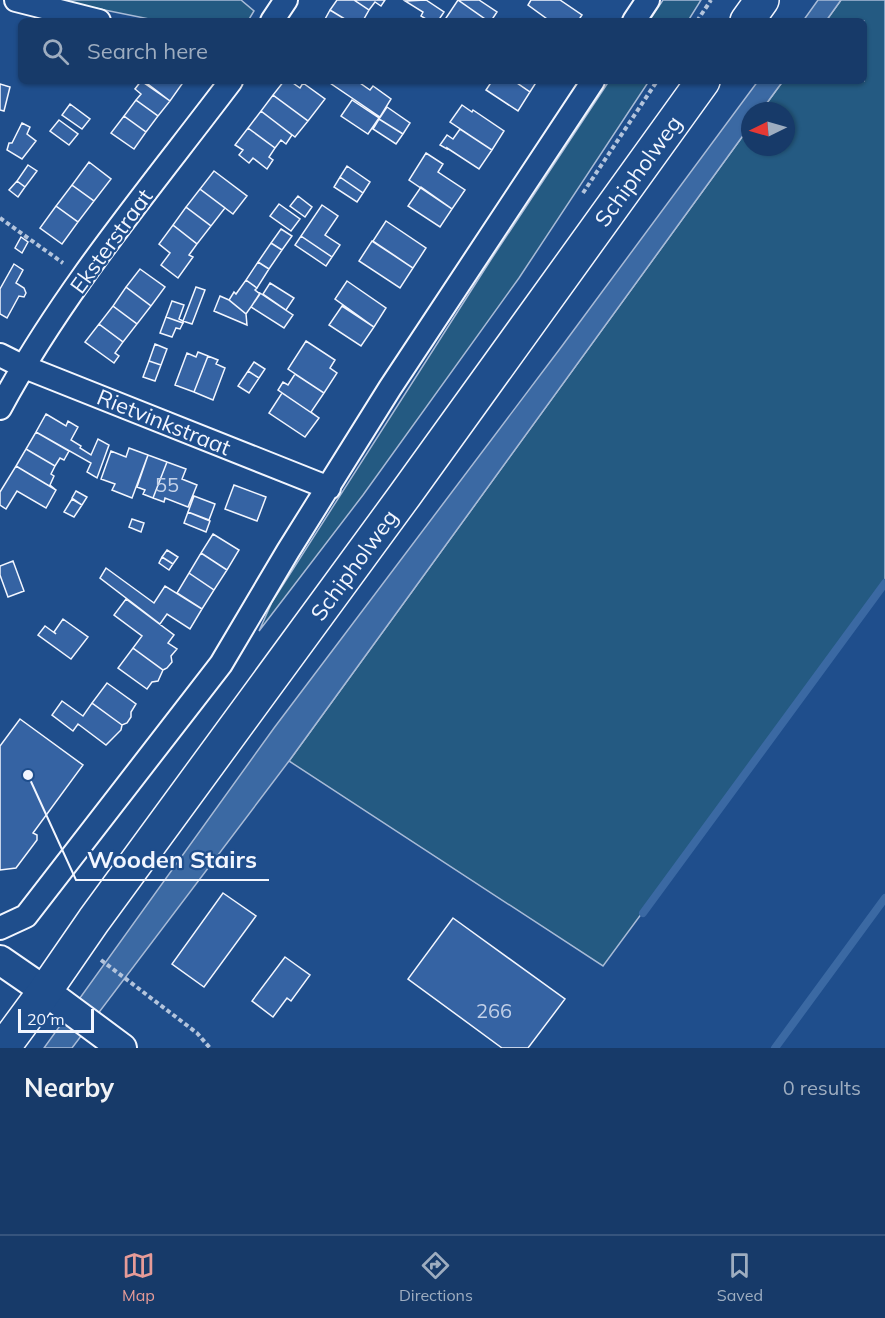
<!DOCTYPE html>
<style>
:root{--surface:#173a69;--page:#244571;--text:#f1f3f6;--muted:#9eadc0;--line:#36547d;--accent:#e69b98}
body{margin:0;font-family:Mulish,sans-serif;background:var(--page);color:var(--text)}
.compass{position:absolute;left:741px;top:102px;width:54px;height:54px;border-radius:50%;background:var(--surface);box-shadow:0 2px 4px #0004;rotate:265deg}
.scale{position:absolute;left:18px;bottom:15px;width:76px;box-sizing:border-box;padding-left:6px;border:3px solid #f2f6ff;border-top:0;font-size:16px;line-height:21px;white-space:nowrap;color:#f2f6ff;-webkit-text-stroke:4px #1f4e8c;paint-order:stroke}
.list{margin:0;padding:0;list-style:none}
h2{display:flex;justify-content:space-between;align-items:center;height:78px;margin:0;padding:0 24px;font-size:26px}
h2 small{font-size:20px;font-weight:400;color:var(--muted)}
.icon{flex:none;width:33px;height:33px;fill:none;stroke:currentColor;stroke-width:2;stroke-linecap:round;stroke-linejoin:round}
.map{position:relative;flex:none;width:885px;height:1048px;overflow:hidden}
.search{position:absolute;background:var(--surface);box-shadow:0 2px 4px #0004;left:18px;right:18px;top:18px;height:66px;display:flex;align-items:center;gap:15px;box-sizing:border-box;padding:0 21px;border-radius:9px;color:var(--muted);font-size:22px}
.sheet{height:186px;background:var(--surface)}
nav{display:flex;justify-content:space-around;align-items:center;box-sizing:border-box;height:84px;border-top:2px solid var(--line);background:var(--surface);font-size:16px;color:var(--muted)}
nav a{display:grid;justify-items:center;gap:3px}
nav .on{color:var(--accent)}
.map>svg:first-child{display:block}
.green{fill:#245a82;stroke:#a8bbd7;stroke-width:1.5}
.water{fill:#3b69a3;stroke:#a8bbd7;stroke-width:1.5}
.lines{fill:none;stroke-linecap:round;stroke-linejoin:round}
.stream{stroke:#3b69a3;stroke-width:8}
.building{fill:#3563a3;stroke:#f2f6ff;stroke-width:1.5}
.minor-casing{stroke:#f2f6ff;stroke-width:26}
.tertiary-casing{stroke:#f2f6ff;stroke-width:32}
.secondary-casing{stroke:#f2f6ff;stroke-width:36}
.path{stroke:#b3c4dc;stroke-width:4;stroke-dasharray:4.5 3;stroke-linecap:butt}
.minor{stroke:#1f4e8c;stroke-width:22}
.tertiary{stroke:#1f4e8c;stroke-width:28}
.secondary{stroke:#1f4e8c;stroke-width:33}
.labels{text-anchor:middle;stroke-width:4.5;stroke-linejoin:round;paint-order:stroke}
.number-label{font-size:20px;fill:#c3d1e8}
.street-label{font-size:22px;fill:#f2f6ff;stroke:#1f4e8c}
.leader{fill:none;stroke:#f2f6ff;stroke-width:2}
.callout-dot{fill:#f2f6ff;stroke:#1f4e8c;stroke-width:2}
.callout-label{font-size:24px;text-anchor:middle;font-weight:bold;fill:#f2f6ff;stroke:#1f4e8c;stroke-width:4.5;stroke-linejoin:round;paint-order:stroke}
</style>
<div class="map">
<svg width="885" height="1048" viewBox="0 0 885 1048">
<rect width="100%" height="100%" fill="#1f4e8c"/>
<path class="green" d="M 55,0 L 241,0 L 254,11 L 248,21 L 159,21 Z
M 663,0 L 701,0 L 688,21 L 649,21 Z
M 841,0 L 885,0 L 885,583 L 603,966 L 289,761 L 750,126 L 750,147 L 786,147 L 786,111 L 761,111 L 783,81 L 864,81 L 864,21 L 826,21 Z
M 609,81 L 649,81 L 519,278 L 363,495 L 259,631 L 272,602 L 490,261 Z"/>
<path class="water" d="M 818,0 L 841,0 L 826,21 L 803,21 Z
M 758,81 L 783,81 L 761,111 L 750,111 L 750,126 L 289,761 L 72,1048 L 44,1048 L 274,728 L 562,346 Z"/>
<g class="lines">
<path class="stream" d="M 643,913 L 885,583
M 775,1048 L 885,898"/>
</g>
<path class="building" d="M 337,0 L 354,0 L 369,10 L 364,19 L 368,21 L 348,21 L 330,10 Z
M 354,0 L 385,0 L 381,6 L 375,2 L 369,10 Z
M 426,0 L 444,12 L 438,21 L 429,21 L 421,16 L 423,12 L 405,1 Z
M 458,0 L 479,0 L 497,12 L 491,21 L 488,21 Z
M 458,0 L 488,21 L 444,21 Z
M 531,0 L 560,0 L 582,15 L 578,21 L 550,21 L 528,5 Z
M 330,10 L 348,21 L 324,21 Z
M 141,81 L 170,101 L 158,116 L 136,100 L 141,94 L 135,89 Z
M 144,81 L 178,81 L 182,84 L 170,101 Z
M 284,81 L 290,81 L 300,88 L 303,83 L 325,99 L 308,121 L 273,95 Z
M 327,81 L 357,81 L 370,90 L 373,86 L 391,99 L 380,117 Z
M 492,81 L 514,81 L 530,92 L 518,111 L 486,90 Z
M 514,81 L 537,81 L 530,92 Z
M 0,84 L 10,87 L 4,111 L 0,110 Z
M 273,95 L 308,121 L 295,137 L 261,111 Z
M 136,100 L 158,116 L 146,132 L 124,116 Z
M 352,100 L 379,118 L 368,134 L 341,116 Z
M 70,104 L 90,119 L 82,129 L 62,115 Z
M 462,105 L 472,112 L 473,110 L 504,131 L 492,150 L 450,122 Z
M 387,107 L 410,123 L 403,134 L 379,119 Z
M 261,111 L 292,135 L 286,144 L 281,140 L 275,148 L 248,128 Z
M 124,116 L 146,132 L 134,149 L 111,133 Z
M 379,119 L 403,134 L 396,144 L 373,129 Z
M 59,120 L 78,134 L 69,145 L 50,131 Z
M 22,123 L 30,127 L 27,134 L 36,141 L 22,159 L 7,150 L 9,143 L 12,143 Z
M 248,128 L 275,148 L 269,157 L 273,160 L 267,169 L 253,158 L 249,163 L 239,155 L 243,150 L 235,145 Z
M 460,129 L 492,150 L 479,169 L 447,148 L 447,149 L 440,145 L 447,135 L 453,139 Z
M 426,153 L 443,164 L 438,172 L 465,190 L 452,209 L 409,180 Z
M 89,162 L 111,179 L 94,201 L 72,185 Z
M 28,165 L 37,171 L 25,187 L 17,181 Z
M 347,166 L 370,182 L 363,193 L 340,177 Z
M 214,171 L 247,196 L 233,214 L 200,189 Z
M 340,177 L 363,193 L 357,202 L 334,187 Z
M 17,181 L 25,187 L 18,197 L 9,190 Z
M 72,185 L 94,201 L 78,222 L 56,206 Z
M 421,187 L 452,209 L 440,227 L 408,206 Z
M 200,189 L 225,208 L 211,226 L 186,207 Z
M 298,196 L 312,207 L 305,217 L 290,206 Z
M 279,204 L 300,219 L 291,231 L 270,216 Z
M 322,205 L 338,216 L 325,235 L 340,245 L 332,257 L 301,236 Z
M 56,206 L 78,222 L 62,244 L 40,228 Z
M 186,207 L 211,226 L 197,244 L 173,225 Z
M 386,221 L 426,248 L 413,268 L 373,241 Z
M 173,225 L 197,244 L 189,255 L 193,257 L 178,278 L 161,265 L 170,253 L 159,244 Z
M 281,229 L 292,236 L 282,250 L 271,243 Z
M 301,236 L 332,257 L 326,266 L 295,245 Z
M 21,237 L 28,242 L 22,253 L 15,248 Z
M 372,241 L 413,268 L 400,288 L 359,261 Z
M 271,243 L 282,250 L 269,269 L 258,262 Z
M 258,262 L 269,269 L 257,288 L 246,280 Z
M 14,264 L 23,270 L 16,283 L 24,288 L 26,293 L 24,297 L 19,296 L 7,318 L 0,314 L 0,289 Z
M 140,269 L 165,287 L 151,306 L 126,287 Z
M 246,280 L 257,288 L 255,290 L 260,294 L 246,314 L 229,300 L 234,292 L 236,294 Z
M 347,281 L 386,308 L 374,327 L 335,299 Z
M 270,283 L 294,298 L 286,310 L 263,294 Z
M 126,287 L 151,306 L 137,324 L 113,306 Z
M 196,287 L 205,290 L 192,324 L 183,321 Z
M 260,293 L 293,315 L 284,328 L 251,307 Z
M 220,296 L 229,300 L 246,314 L 247,325 L 214,311 Z
M 172,301 L 184,305 L 179,319 L 183,321 L 183,323 L 166,317 Z
M 113,306 L 137,324 L 123,342 L 99,324 Z
M 342,306 L 374,327 L 361,346 L 329,325 Z
M 166,317 L 183,323 L 180,329 L 176,328 L 172,337 L 160,333 Z
M 99,324 L 123,342 L 115,353 L 119,356 L 114,363 L 85,342 Z
M 306,341 L 335,360 L 330,368 L 337,373 L 324,393 L 288,369 Z
M 155,344 L 167,349 L 161,365 L 149,361 Z
M 198,352 L 208,356 L 194,392 L 175,385 L 187,353 L 196,357 Z
M 208,356 L 218,360 L 216,364 L 225,368 L 213,400 L 194,392 Z
M 149,361 L 161,365 L 155,381 L 143,377 Z
M 254,362 L 265,369 L 259,378 L 248,371 Z
M 248,371 L 259,378 L 249,393 L 238,386 Z
M 295,374 L 324,393 L 311,412 L 319,418 L 278,390 L 283,382 L 288,385 Z
M 282,393 L 319,418 L 305,437 L 269,413 Z
M 46,414 L 66,426 L 68,421 L 78,427 L 71,440 L 81,446 L 80,448 L 91,455 L 98,439 L 109,445 L 97,478 L 87,472 L 91,463 L 36,432 Z
M 36,432 L 69,451 L 64,460 L 60,458 L 55,466 L 26,449 Z
M 129,448 L 148,455 L 132,498 L 112,490 L 115,484 L 101,479 L 111,451 L 126,457 Z
M 26,449 L 55,466 L 51,474 L 54,476 L 50,485 L 56,490 L 16,466 Z
M 148,455 L 167,462 L 153,498 L 143,494 L 145,490 L 137,487 Z
M 167,462 L 186,469 L 182,479 L 197,485 L 188,507 L 165,498 L 164,502 L 153,498 Z
M 16,466 L 56,490 L 46,508 L 17,491 L 6,509 L 0,505 L 0,492 Z
M 234,485 L 266,497 L 257,521 L 225,509 Z
M 76,491 L 87,497 L 82,505 L 72,498 Z
M 194,496 L 215,504 L 209,520 L 188,512 Z
M 72,499 L 82,505 L 74,517 L 64,512 Z
M 188,512 L 210,521 L 206,532 L 184,523 Z
M 132,519 L 144,523 L 141,532 L 129,527 Z
M 213,534 L 239,550 L 227,570 L 201,553 Z
M 167,550 L 178,557 L 173,564 L 162,557 Z
M 201,553 L 227,570 L 214,590 L 189,573 Z
M 162,557 L 173,564 L 169,570 L 159,563 Z
M 13,561 L 24,591 L 8,597 L 0,575 L 0,566 Z
M 106,568 L 154,603 L 165,586 L 202,609 L 190,629 L 167,614 L 160,624 L 100,578 Z
M 189,573 L 214,590 L 202,609 L 177,593 Z
M 126,599 L 174,635 L 168,643 L 177,649 L 171,656 L 172,662 L 167,668 L 163,670 L 133,648 L 142,636 L 114,615 Z
M 63,619 L 88,637 L 71,659 L 38,635 L 45,626 L 56,634 L 54,632 Z
M 133,648 L 163,670 L 158,681 L 152,682 L 147,689 L 118,668 Z
M 107,683 L 136,704 L 131,712 L 131,717 L 127,723 L 122,725 L 92,703 Z
M 62,701 L 83,716 L 92,703 L 122,725 L 121,730 L 106,745 L 78,724 L 73,731 L 52,715 Z
M 20,719 L 83,765 L 33,833 L 37,835 L 37,840 L 16,868 L 0,870 L 0,746 Z
M 223,893 L 256,916 L 204,987 L 172,964 Z
M 453,918 L 565,999 L 528,1048 L 502,1048 L 408,979 Z
M 285,957 L 310,975 L 291,1001 L 287,998 L 273,1017 L 252,1001 Z"/>
<g class="lines">
<defs>
<path id="minor" d="M 16,0 L 99,21
M 272,21 L 286,0
M 634,21 L 648,0
M 0,355 L 22,366 L 329,488
M 0,408 C 63,291 151,187 231,81
M 0,928 L 26,916 L 221,664 L 288,551 L 390,388 L 593,81"/>
<path id="tertiary" d="M 0,960 L 45,991 L 122,1048"/>
<path id="secondary" d="M 747,21 L 762,0
M 3,1048 L 45,991 L 94,920 L 405,495 L 703,81"/>
</defs>
<use href="#minor" class="minor-casing"/>
<use href="#tertiary" class="tertiary-casing"/>
<use href="#secondary" class="secondary-casing"/>
<path class="path" d="M 697,21 L 711,0
M 583,193 L 657,81
M 0,218 L 63,263
M 101,960 L 197,1033 L 210,1048"/>
<use href="#minor" class="minor"/>
<use href="#tertiary" class="tertiary"/>
<use href="#secondary" class="secondary"/>
</g>
<g class="labels">
<g class="number-label">
<text x="167" y="492">55</text>
<text x="494" y="1018">266</text>
</g>
<g class="street-label">
<text transform="translate(638 171) rotate(-54)" y="8">Schipholweg</text>
<text transform="translate(111 241) rotate(-54)" y="8">Eksterstraat</text>
<text transform="translate(164 422) rotate(22)" y="8">Rietvinkstraat</text>
<text transform="translate(354 565) rotate(-54)" y="8">Schipholweg</text>
</g>
</g>
<path class="leader" d="M28 775L76 880H269"/>
<circle class="callout-dot" cx="28" cy="775" r="6"/>
<g class="callout-label">
<text x="172" y="868">Wooden Stairs</text>
</g>
</svg>
<svg class="compass" viewBox="-18 -18 36 36"><path d="M0-13l5 13h-10z" fill="#e53935"/><path d="M0 13l5-13h-10z" fill="#9eadc0"/></svg>
<div class="scale">20 m</div>
<div class="search"><svg class="icon" aria-label="search" viewBox="0 0 24 24"><circle cx="10" cy="10" r="6"/><path d="M15 15l6 6"/></svg>Search here</div>
</div>
<section class="sheet">
<h2>Nearby<small>0 results</small></h2>
<ul class="list">
</ul>
</section>
<nav>
<a class="on"><svg class="icon" aria-label="map" viewBox="0 0 24 24"><path d="M3 6l6-2 6 2 6-2v14l-6 2-6-2-6 2zM9 4v14M15 6v14"/></svg>Map</a>
<a><svg class="icon" aria-label="directions" viewBox="0 0 24 24"><path d="M12 3l9 9-9 9-9-9zM9 14v-3h6M13 9l2 2-2 2"/></svg>Directions</a>
<a><svg class="icon" aria-label="saved" viewBox="0 0 24 24"><path d="M7 4h10v16l-5-4-5 4z"/></svg>Saved</a>
</nav>
